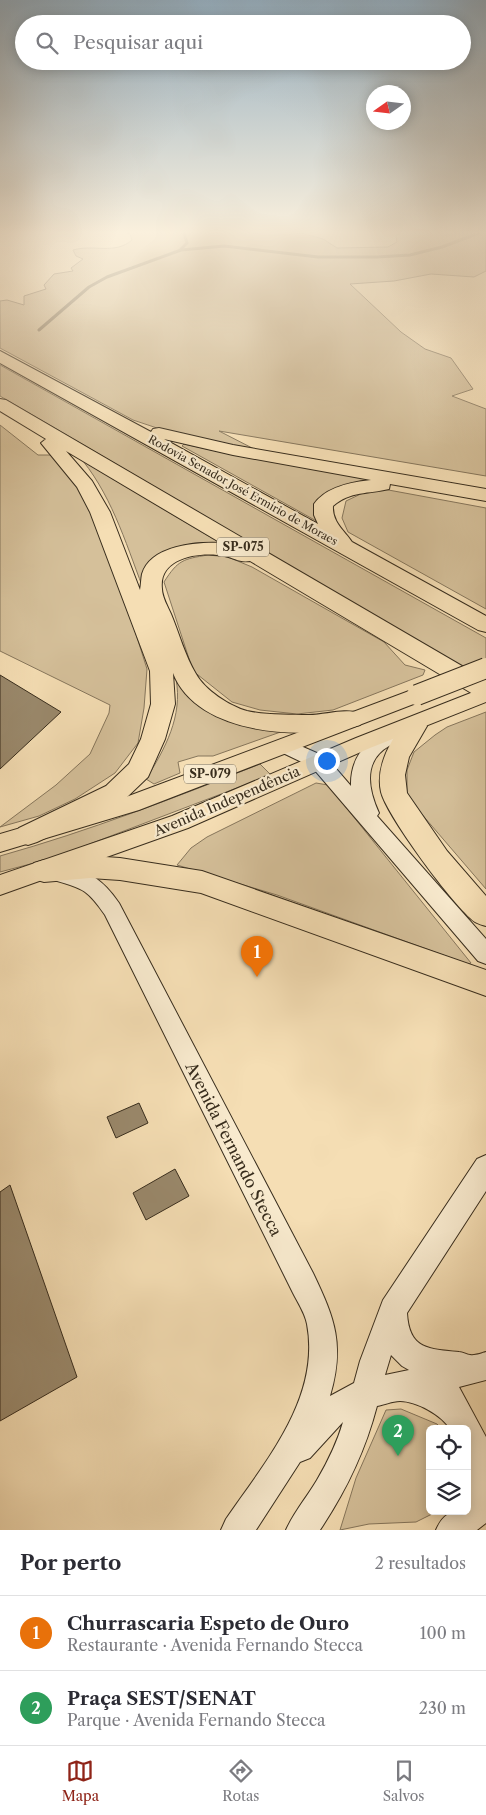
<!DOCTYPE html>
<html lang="pt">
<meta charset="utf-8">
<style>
:root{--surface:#fff;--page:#f7f7f7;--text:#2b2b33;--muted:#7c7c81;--line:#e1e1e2;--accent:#8f2418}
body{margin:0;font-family:"Libre Caslon Text",serif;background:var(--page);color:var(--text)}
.controls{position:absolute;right:15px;bottom:15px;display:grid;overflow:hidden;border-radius:8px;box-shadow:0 2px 12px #0003}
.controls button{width:45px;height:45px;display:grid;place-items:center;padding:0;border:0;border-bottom:1px solid var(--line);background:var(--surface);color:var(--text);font:25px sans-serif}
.compass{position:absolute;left:366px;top:85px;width:45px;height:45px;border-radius:50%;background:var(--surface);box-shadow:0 2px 12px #0003;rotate:256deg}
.you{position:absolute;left:326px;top:760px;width:18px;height:18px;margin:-12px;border:4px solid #fff;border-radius:50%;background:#1a73e8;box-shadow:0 0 0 8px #1a73e833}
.badge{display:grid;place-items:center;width:32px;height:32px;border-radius:50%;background:var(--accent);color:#fff;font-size:16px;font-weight:700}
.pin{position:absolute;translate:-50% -41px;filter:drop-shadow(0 1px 2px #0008)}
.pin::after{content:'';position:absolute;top:26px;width:18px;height:15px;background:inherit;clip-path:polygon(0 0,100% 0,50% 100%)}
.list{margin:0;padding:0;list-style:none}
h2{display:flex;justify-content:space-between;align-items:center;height:65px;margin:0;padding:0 20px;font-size:21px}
h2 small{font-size:16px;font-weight:400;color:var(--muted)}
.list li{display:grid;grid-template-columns:32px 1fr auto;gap:15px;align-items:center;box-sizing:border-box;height:75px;padding:0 20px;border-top:1px solid var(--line)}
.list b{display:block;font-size:19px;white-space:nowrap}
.list p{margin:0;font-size:16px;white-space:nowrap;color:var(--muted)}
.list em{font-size:16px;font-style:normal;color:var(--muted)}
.icon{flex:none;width:28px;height:28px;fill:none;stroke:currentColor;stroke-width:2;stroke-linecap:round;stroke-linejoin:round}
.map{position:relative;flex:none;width:486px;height:1530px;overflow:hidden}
.search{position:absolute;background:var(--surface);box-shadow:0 2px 12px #0003;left:15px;right:15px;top:15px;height:55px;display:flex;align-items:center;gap:12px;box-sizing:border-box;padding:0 18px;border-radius:28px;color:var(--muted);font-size:19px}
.sheet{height:215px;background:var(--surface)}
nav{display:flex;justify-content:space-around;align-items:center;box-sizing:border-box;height:70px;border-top:1px solid var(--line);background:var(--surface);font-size:14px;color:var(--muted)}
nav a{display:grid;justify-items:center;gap:2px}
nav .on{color:var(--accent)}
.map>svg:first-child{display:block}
.green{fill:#d5c09a;stroke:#86765c}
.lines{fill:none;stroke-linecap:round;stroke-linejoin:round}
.stream{stroke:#837359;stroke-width:3}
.building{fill:#9a896c;stroke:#382d1d}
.secondary-casing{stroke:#382d1d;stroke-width:2}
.primary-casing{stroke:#382d1d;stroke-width:2}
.highway-casing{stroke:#382d1d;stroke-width:2}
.secondary{fill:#f8eace;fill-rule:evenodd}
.primary{fill:#f5deb4;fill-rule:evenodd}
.highway{fill:#f5deb4;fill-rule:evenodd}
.primary-bridge-casing{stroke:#382d1d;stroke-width:22;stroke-linecap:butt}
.primary-bridge{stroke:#f5deb4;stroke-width:20}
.labels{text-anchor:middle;stroke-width:4.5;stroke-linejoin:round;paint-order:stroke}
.far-street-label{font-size:11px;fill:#382d1d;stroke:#f8eace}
.shield{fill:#f8eace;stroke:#726652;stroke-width:1}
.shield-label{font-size:12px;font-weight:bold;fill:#382d1d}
.street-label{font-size:14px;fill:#382d1d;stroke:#f8eace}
.near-street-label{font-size:16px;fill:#382d1d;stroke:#f8eace}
</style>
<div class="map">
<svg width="486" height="1530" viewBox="0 0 486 1530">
<rect width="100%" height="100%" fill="#f5deb4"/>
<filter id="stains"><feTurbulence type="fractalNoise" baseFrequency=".004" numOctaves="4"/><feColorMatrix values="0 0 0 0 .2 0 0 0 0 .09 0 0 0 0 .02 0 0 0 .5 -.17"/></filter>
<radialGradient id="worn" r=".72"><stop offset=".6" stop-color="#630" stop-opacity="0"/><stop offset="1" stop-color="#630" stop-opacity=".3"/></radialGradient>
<path class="green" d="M 126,233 L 257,233 L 261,235 L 280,235 L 301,233 L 323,239 L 337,248 L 388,247 L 397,242 L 396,235 L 406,233 L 486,233 L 486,271 L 474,277 L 431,274 L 394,281 L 350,284 L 401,332 L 425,349 L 451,358 L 473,389 L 452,396 L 486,409 L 486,476 L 219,431 L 258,451 L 160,429 L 133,420 L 0,348 L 0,301 L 7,300 L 24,305 L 24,296 L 46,289 L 44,285 L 54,274 L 73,271 L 71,268 L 83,259 L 76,256 L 73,250 C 94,244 115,255 132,240 L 130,234 Z
M 0,365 L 486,638 L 486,681 L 0,396 Z
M 0,425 L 38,455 L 54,455 L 75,482 L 91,512 L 135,631 L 147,669 L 144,708 L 138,743 L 115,773 L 75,799 L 39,816 L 0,827 L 56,785 L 90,754 L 109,713 L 110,705 L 0,651 Z
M 184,444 L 211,450 L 396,482 L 339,489 L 320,523 L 182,446 Z
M 83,461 L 222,544 C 209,542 193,541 180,548 C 173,552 152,587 146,596 C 128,550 114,500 83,461 Z
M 383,489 L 486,508 L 486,609 L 348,532 L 342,518 L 346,501 L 367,491 Z
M 208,555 L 228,557 L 252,567 L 384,642 L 405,665 L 425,670 L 423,675 L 333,710 L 297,714 L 260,710 L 232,702 L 193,671 L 164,582 C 178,560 183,559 208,555 Z
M 180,678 L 195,695 L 289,729 L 213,756 L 198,756 L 178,762 L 180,773 L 154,784 L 146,779 C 165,749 183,716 176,679 Z
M 486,712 L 486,889 L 407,797 L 407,770 L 414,752 L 435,735 L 447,727 Z
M 260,764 L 271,775 L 53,858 L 0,872 L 0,856 C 89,831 174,798 260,764 Z
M 316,783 L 328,785 L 471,963 L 468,964 L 277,895 L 177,865 L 191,848 L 207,837 Z
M 401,1409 L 437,1424 L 442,1429 L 430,1429 L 430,1511 L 438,1511 L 416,1522 L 369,1524 L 340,1530 L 356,1478 L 386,1410 Z"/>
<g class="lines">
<path class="stream" d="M 181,249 L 187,243 L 184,233
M 39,330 L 89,287 L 107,277 L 181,250 L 224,246 L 318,257 L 377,257 L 410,255 L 442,247 L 479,233"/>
</g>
<path class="building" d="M 0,675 L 61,712 L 0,769 Z
M 139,1103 L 148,1123 L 116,1138 L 107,1117 Z
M 175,1169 L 189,1196 L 146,1220 L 133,1193 Z
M 10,1185 L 77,1377 L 0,1421 L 0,1192 Z"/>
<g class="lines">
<defs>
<path id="secondary" d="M 400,727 L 406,729 L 409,734 C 405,742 397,742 389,746 C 363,761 368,789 379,813 L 377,816 L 486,939 L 486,964 L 478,961 L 312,767 L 285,754 L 273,753 L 271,748 L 273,743 L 287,740 L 326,757 L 351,786 C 350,753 371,736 400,727 Z
M 58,865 C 86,869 103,879 119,903 L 313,1273 C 335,1319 345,1345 330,1396 L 354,1383 L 360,1361 L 383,1300 L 477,1159 L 486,1155 L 486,1191 L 407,1313 C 409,1350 429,1349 459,1352 C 463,1352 467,1355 470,1355 C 475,1356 482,1353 486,1352 L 486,1380 L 459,1387 L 486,1437 L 486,1523 L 477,1530 L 436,1530 C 443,1514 450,1511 467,1511 L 467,1429 L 450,1429 C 442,1415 416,1401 400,1401 C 392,1401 384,1405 377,1406 C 365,1452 346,1491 320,1530 L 286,1530 C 294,1512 307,1497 317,1480 C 328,1461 337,1443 343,1422 L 310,1458 L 300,1462 L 256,1530 L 221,1530 L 226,1519 C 265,1462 321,1398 307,1324 C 305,1313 298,1303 293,1293 L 105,915 C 85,886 81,889 51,879 L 48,873 L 51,867 ZM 391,1355 L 402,1366 L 409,1370 L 385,1375 Z"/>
<path id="primary" d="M 486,687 L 486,702 L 370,748 L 188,828 L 0,895 L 0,875 L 172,816 L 356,738 Z
M 417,688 L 424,690 L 427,695 L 424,700 L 139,810 L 0,852 L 0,834 L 126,797 Z"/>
<path id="highway" d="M 0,351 L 151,432 L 153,429 L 159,428 L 233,445 L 486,489 L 486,501 L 390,484 L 389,489 C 369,494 350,491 333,506 C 332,522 344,530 352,542 L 486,616 L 486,632 L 478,630 L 0,363 ZM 164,439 L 233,455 L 371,480 C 351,482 326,487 314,504 L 314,515 L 318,524 Z
M 0,399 L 6,400 L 486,680 L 486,699 L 478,697 L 250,561 C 240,563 234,558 225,556 C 201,551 158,557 162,589 C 162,597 168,607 171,614 C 179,633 185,656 196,674 C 205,690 229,706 247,711 C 264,715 291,715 308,715 C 326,715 343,708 360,713 L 364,719 L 360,725 C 306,741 197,736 173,673 L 175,704 L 165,739 L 148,777 L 124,800 L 37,842 L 28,845 L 19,842 L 15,835 L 19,828 L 106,786 L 129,764 L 141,739 L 151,704 L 150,671 L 90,512 L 77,487 L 41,443 L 46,439 L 0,411 ZM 66,451 L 221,543 C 197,542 151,545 142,574 C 141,579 141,585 140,590 L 110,512 L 92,481 Z
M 415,717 L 424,720 L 427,726 L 409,757 L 405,775 L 407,793 L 447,851 L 486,896 L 486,926 C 483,925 478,924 475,922 C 454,907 387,816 381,792 C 377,774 383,757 392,741 C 398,730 403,721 415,717 Z
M 90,856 L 120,858 L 202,871 L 486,970 L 486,996 L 201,893 L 120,880 L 90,878 L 44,882 L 34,879 L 30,871 L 34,863 L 44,860 Z"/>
</defs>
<use href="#secondary" class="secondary-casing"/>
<use href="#primary" class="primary-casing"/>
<use href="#highway" class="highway-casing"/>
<use href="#secondary" class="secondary"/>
<use href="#primary" class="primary"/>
<use href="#highway" class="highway"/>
<defs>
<path id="primary-bridge" d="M 417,695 L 486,668"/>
</defs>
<use href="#primary-bridge" class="primary-bridge-casing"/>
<use href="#primary-bridge" class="primary-bridge"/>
</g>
<linearGradient id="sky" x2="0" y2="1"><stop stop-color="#93adbf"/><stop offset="0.52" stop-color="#faf0dd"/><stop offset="1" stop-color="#faf0dd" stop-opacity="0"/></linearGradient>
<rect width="486" height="447" fill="url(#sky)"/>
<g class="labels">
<g class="far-street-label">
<text transform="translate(243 490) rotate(29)" y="4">Rodovia Senador José Ermírio de Moraes</text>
</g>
<g class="shield">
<rect x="217" y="537.5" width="52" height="19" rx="4"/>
<rect x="184" y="764.5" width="52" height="19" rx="4"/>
</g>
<g class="shield-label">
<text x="243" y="551">SP-075</text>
<text x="210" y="778">SP-079</text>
</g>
<g class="street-label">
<text transform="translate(227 801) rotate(-23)" y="5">Avenida Independência</text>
</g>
<g class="near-street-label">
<text transform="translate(234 1149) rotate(63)" y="6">Avenida Fernando Stecca</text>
</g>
</g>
<rect width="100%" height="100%" filter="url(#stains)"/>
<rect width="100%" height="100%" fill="url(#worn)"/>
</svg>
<div class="controls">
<button><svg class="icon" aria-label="locate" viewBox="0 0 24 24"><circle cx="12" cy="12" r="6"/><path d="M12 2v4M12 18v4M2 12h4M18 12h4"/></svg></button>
<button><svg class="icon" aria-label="layers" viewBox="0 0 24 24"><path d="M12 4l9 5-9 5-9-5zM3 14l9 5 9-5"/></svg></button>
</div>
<svg class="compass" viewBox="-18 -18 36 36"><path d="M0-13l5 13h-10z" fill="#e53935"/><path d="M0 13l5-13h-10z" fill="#7c7c81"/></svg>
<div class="you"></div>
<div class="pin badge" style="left:257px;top:977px;background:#e8710a">1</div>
<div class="pin badge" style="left:398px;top:1456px;background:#2e9e5b">2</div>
<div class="search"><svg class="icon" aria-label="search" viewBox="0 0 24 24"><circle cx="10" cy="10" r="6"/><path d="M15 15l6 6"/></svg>Pesquisar aqui</div>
</div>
<section class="sheet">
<h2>Por perto<small>2 resultados</small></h2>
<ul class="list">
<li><span class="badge" style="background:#e8710a">1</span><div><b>Churrascaria Espeto de Ouro</b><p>Restaurante · Avenida Fernando Stecca</p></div><em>100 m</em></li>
<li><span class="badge" style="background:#2e9e5b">2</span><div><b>Praça SEST/SENAT</b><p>Parque · Avenida Fernando Stecca</p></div><em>230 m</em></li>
</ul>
</section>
<nav>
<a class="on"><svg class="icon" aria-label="map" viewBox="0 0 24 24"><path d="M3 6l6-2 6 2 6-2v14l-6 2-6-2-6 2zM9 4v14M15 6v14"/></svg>Mapa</a>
<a><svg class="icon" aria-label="directions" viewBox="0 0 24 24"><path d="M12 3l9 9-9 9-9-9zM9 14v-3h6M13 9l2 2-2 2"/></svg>Rotas</a>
<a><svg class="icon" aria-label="saved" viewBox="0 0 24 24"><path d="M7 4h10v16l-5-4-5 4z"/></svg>Salvos</a>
</nav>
